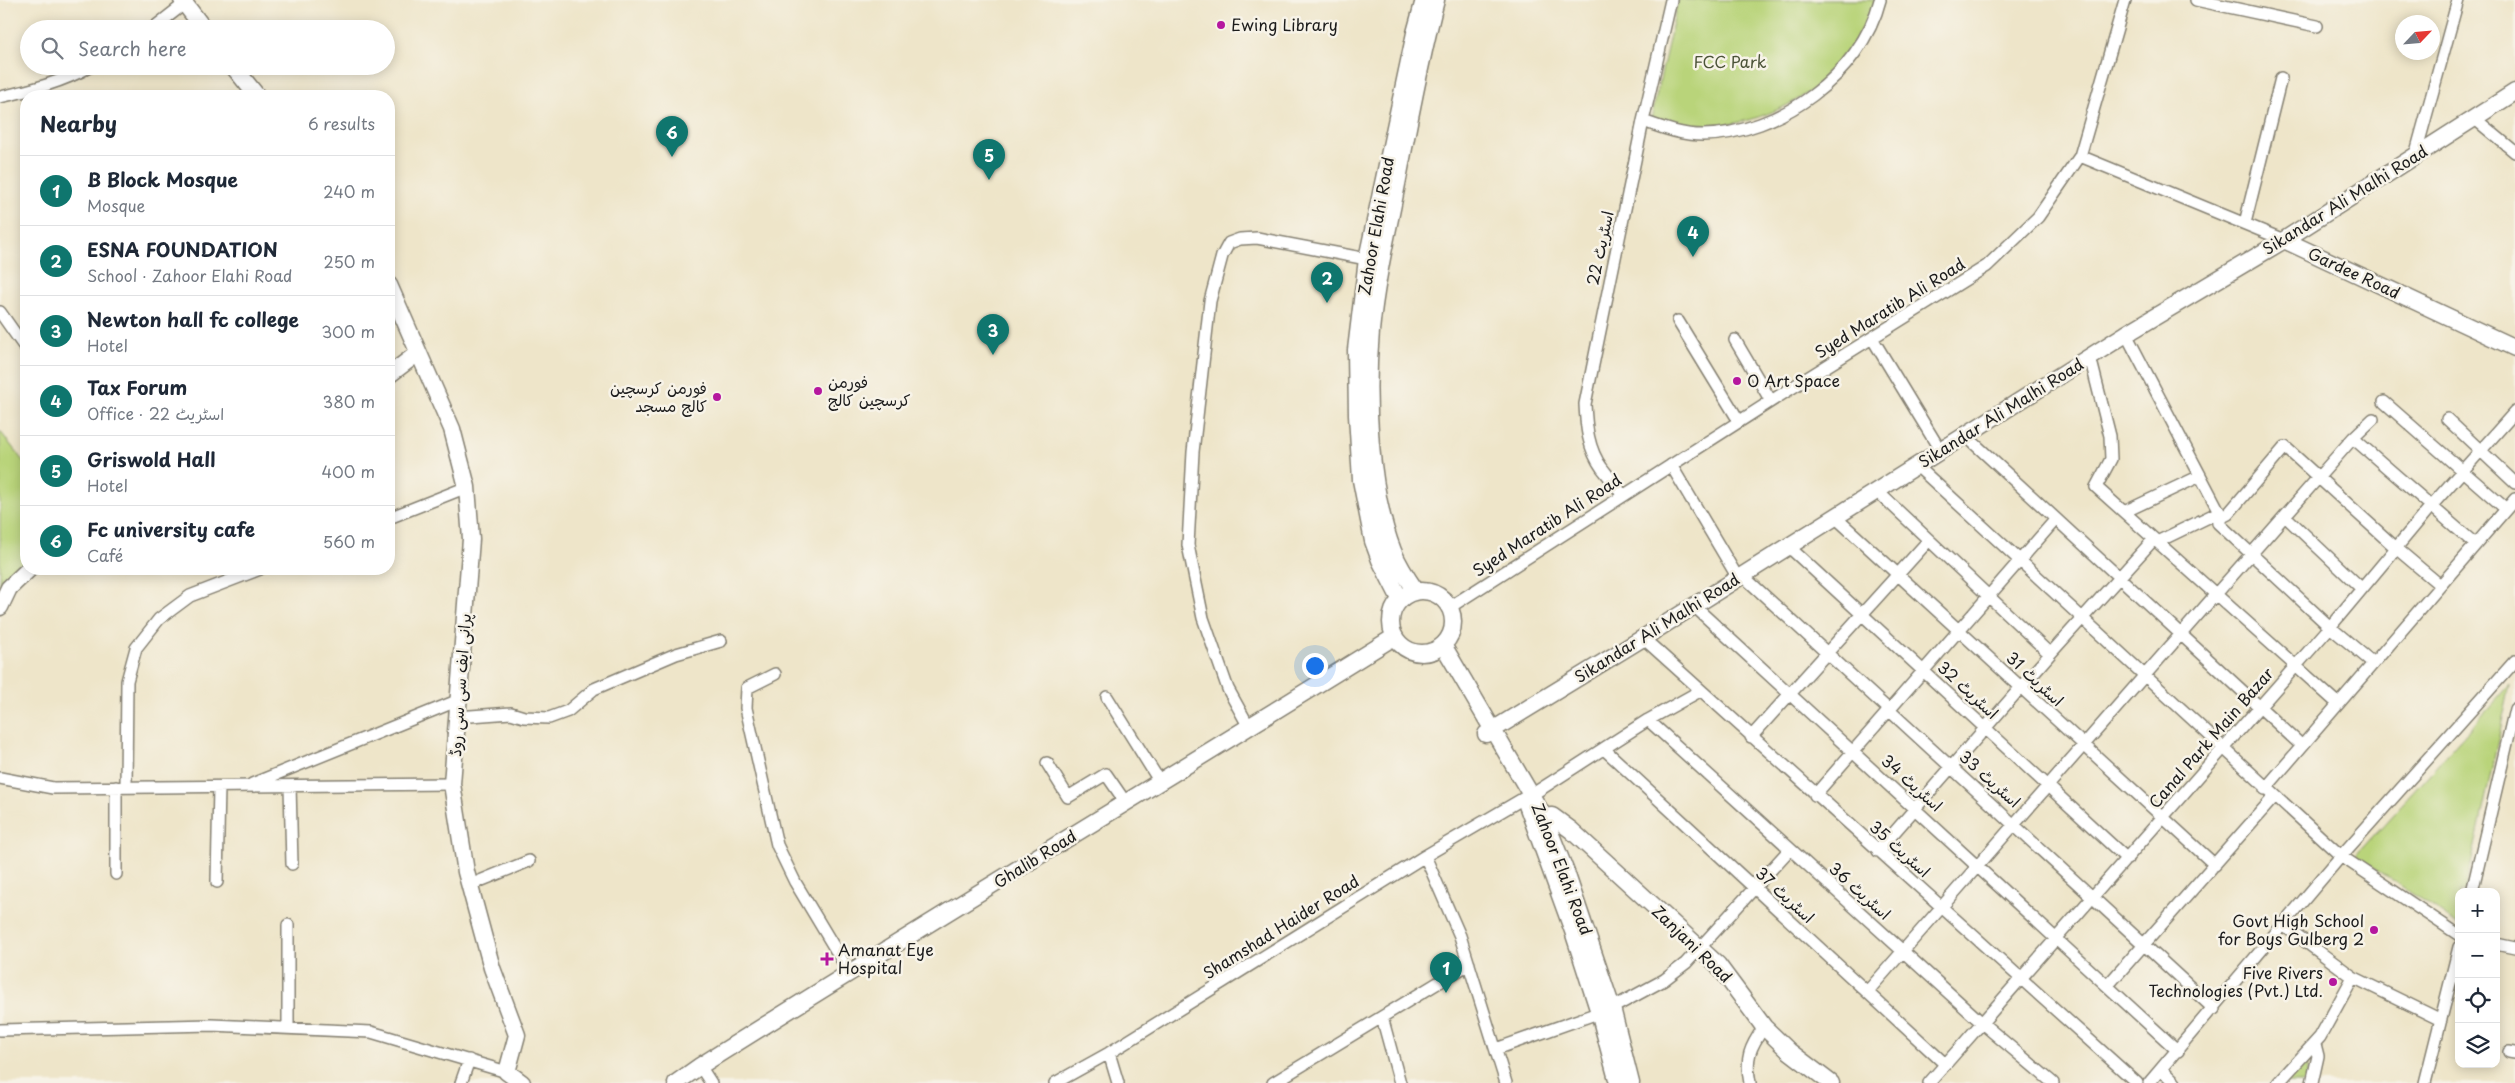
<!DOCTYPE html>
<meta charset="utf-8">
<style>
:root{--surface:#fff;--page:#f6f6f7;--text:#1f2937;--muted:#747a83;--line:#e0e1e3;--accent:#0f766e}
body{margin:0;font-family:"Playpen Sans","Playpen Sans Arabic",sans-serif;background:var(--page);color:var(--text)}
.controls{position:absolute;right:15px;bottom:15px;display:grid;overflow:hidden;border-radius:10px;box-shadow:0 2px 12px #0003}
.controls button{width:45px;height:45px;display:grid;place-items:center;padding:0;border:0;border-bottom:1px solid var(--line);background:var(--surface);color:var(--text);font:25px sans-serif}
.compass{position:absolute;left:2395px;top:15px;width:45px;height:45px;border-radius:50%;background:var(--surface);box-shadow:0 2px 12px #0003;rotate:64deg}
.you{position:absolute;left:1314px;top:665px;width:18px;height:18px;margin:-12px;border:4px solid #fff;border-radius:50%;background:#1a73e8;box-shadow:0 0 0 8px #1a73e833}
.badge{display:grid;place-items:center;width:32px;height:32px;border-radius:50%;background:var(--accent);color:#fff;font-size:16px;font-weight:700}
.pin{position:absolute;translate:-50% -41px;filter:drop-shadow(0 1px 2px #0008)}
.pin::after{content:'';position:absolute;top:26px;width:18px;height:15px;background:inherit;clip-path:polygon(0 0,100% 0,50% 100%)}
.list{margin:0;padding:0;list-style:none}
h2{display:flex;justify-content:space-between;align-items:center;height:65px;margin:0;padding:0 20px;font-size:21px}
h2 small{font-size:16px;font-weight:400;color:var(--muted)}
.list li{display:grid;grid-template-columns:32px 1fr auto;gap:15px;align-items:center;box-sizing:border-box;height:70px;padding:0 20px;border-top:1px solid var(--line)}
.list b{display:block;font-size:19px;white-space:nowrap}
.list p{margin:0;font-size:16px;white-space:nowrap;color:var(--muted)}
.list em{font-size:16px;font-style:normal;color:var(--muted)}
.icon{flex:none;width:28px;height:28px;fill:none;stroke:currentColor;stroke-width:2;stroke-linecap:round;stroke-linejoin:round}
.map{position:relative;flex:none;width:2515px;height:1083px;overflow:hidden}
.search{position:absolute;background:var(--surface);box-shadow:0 2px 12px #0003;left:20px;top:20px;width:375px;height:55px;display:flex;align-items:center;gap:12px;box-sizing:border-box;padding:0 18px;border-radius:28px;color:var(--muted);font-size:19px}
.panel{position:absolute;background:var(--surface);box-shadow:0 2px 12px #0003;left:20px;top:90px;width:375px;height:485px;border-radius:20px}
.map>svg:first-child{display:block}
.green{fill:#b9d47a;stroke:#6a784b}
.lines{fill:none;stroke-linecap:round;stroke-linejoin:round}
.street-casing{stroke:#858072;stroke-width:14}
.secondary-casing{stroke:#858072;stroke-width:19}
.street{stroke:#fff;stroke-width:11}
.secondary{stroke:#fff;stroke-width:16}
.poi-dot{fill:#b5179e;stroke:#f7f3e8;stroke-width:2}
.labels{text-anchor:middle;stroke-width:5;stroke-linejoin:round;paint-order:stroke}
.poi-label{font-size:16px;fill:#1c1c1c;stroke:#f7f3e8;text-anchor:start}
.park-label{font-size:16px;fill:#4b5338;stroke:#f7f3e8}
.street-label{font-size:16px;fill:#1c1c1c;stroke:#f7f3e8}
</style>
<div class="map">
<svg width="2515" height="1083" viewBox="0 0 2515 1083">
<rect width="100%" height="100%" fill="#f7f3e8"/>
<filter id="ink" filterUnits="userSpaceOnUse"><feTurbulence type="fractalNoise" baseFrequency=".02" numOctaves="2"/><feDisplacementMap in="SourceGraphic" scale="10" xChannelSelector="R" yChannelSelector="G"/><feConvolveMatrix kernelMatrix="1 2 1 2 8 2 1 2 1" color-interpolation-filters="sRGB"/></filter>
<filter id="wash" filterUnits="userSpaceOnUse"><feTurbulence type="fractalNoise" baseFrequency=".0096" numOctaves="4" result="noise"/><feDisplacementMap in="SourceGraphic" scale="20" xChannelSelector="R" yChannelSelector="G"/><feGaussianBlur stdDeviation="1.12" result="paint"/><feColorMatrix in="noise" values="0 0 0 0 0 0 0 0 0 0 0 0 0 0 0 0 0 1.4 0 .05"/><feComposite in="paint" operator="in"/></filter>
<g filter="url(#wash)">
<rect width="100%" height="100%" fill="#eee5c9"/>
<path class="green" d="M 1678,0 L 1876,0 C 1848,86 1769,131 1681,127 C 1671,126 1661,121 1651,119 Z
M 0,431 L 26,465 L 26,565 L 0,590 Z
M 2510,685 L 2465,892 L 2459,892 L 2458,925 L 2356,855 Z
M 2309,1056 L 2305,1083 L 2283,1083 Z"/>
</g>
<g filter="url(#ink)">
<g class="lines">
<defs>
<path id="street" d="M 2196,0 L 2317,26
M 152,29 L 184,4
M 0,97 C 32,90 62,82 91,66
M 2474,118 L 2515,152
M 1643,121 C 1663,128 1681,135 1703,135 C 1779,134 1861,75 1880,0
M 2080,156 L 2284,240
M 2415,156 L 2458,0
M 2245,223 L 2281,78
M 0,312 L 26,349
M 1678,321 L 1739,421
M 2126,334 L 2222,517 L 2218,523 L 2330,627 L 2373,663
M 1872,338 L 1940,450
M 1735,340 L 1771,401
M 2090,357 L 2110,436 L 2111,459 L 2096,487 L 2337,703
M 2384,402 L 2506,509
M 2447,419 L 2515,483
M 1965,435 L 2302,746
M 2353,438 L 2475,544
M 1671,465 L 1738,578
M 1916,465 L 2341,856 L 2459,935
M 1876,490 L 2050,654
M 1623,496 C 1616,485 1609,477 1602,468 C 1588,449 1586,426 1585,404 L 1643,121 L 1671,0
M 2124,512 L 2200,476
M 1834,516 L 2215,865
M 2285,516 L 2361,588
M 2222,517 L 2228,514 L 2285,447 L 2396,548 L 2440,585
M 389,518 L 467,487
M 2157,542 L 2219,512
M 1788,546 L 2127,859
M 1742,575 L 2214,1009
M 1694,606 L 2178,1051
M 1450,607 L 1790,389 L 1987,266 L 2038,217 L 2080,156 L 2125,0
M 1643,638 L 2137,1083
M 775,674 L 747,688 L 746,708 L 777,845 L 795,882 L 849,972
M 1107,697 L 1160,782
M 457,717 L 511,713 L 524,717 L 549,718 L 568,711 L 594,689 L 676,654 L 721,641
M 1648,720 L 1982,1023 L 2053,1083
M 1249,727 L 1228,689 L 1203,618 L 1188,545 L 1193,452 L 1210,301 L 1222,256 L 1229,243 L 1240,239 L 1257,238 L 1372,260
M 1751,737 L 1929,540
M 1604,749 L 1945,1064
M 1047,763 L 1068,797 L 1106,774 L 1126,803
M 0,778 L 53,788 L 452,784
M 252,784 L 459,700
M 290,786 L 292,864
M 126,787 L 127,681 L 136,648 L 159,619 L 190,596 L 260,569
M 2265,789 L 2515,499
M 1533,794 L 1648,720 L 1700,691
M 1815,795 L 2056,519
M 1878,851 L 2050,654 L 2154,539
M 1425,856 L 1460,936 L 1506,1083
M 116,874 L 116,787
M 217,882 L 219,787
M 470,885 L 529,861
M 2472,892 L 2515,709
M 288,925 L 288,1028
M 2283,925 L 2353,977 L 2441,1020
M 2496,944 L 2515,948
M 2108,985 L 2274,797
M 1867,992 L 2353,438 L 2373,419
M 1382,1017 L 1400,1083
M 0,1030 L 211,1025 L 371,1032 L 507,1072
M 1496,1049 L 1612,1008 L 1664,980 L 1686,963 L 1790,849
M 2509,1052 L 2515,1053
M 1109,1053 L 1118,1083
M 700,1066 L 711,1083
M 2161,1069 L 2175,1083
M 461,1083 L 469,1060
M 1055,1083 L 1109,1053 L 1425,856 L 1524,798
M 1273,1083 L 1469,964
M 1750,1083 C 1745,1058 1750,1047 1764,1027
M 1929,1083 L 2330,627 L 2432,505 L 2515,412
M 2149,1083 L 2341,856 L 2515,661
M 2278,1083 L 2320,1037 L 2353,977
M 2312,1083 L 2318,1056 L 2315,1044
M 2425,1083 L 2459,947"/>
<path id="secondary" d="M 182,0 L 204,29
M 233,66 L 257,96
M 2284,240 L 2515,348
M 389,285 L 452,429 L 467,487 L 471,539 L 452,784 L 466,872 L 492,968 L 517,1035 L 507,1072 L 522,1083
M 389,375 L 418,353
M1391 622a31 31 0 1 1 62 0a31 31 0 1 1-62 0Z
M 1416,591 C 1407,578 1399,566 1393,551 C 1369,490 1365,396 1371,331 C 1376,278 1389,226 1399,174 C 1410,116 1421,57 1436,0
M 1400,599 L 1380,560 L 1373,541 L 1361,480 L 1357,415 L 1356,350 L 1367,259 L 1415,33 L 1424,0
M 0,607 L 9,588 L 29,569
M 1443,645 L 1544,817 L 1567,875 L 1612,1008 L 1631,1083
M 1486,734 L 1643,638 L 2126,334 L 2284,240 L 2515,92
M 1527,805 L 1573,931 L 1599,1012 L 1618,1083
M 1544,817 L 1552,816 L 1571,830 L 1718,965 L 1764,1027 L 1789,1051 L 1831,1083
M 676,1083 L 700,1066 C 930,921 1163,781 1394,637"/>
</defs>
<use href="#street" class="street-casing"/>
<use href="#secondary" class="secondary-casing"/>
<use href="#street" class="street"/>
<use href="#secondary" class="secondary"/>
</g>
</g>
<g class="poi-dot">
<circle cx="1221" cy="25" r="5"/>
<circle cx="1737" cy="381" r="5"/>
<circle cx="818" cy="391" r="5"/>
<circle cx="717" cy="397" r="5"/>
<circle cx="2374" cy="930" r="5"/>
<path d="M824.5 951.5h5v5h5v5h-5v5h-5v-5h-5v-5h5z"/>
<circle cx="2333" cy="982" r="5"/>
</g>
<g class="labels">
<g class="poi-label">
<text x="1231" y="31">Ewing Library</text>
<text x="1747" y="387">O Art Space</text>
<text x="828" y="388">فورمن<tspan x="828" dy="18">کرسچین کالج</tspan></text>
<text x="707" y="394" text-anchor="end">فورمن کرسچین<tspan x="707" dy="18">کالج مسجد</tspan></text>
<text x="2364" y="927" text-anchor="end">Govt High School<tspan x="2364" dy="18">for Boys Gulberg 2</tspan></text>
<text x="838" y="956">Amanat Eye<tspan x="838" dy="18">Hospital</tspan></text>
<text x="2323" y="979" text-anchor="end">Five Rivers<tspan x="2323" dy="18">Technologies (Pvt.) Ltd.</tspan></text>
</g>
<g class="park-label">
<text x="1730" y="68">FCC Park</text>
</g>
<g class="street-label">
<text transform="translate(2345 200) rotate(-32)" y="6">Sikandar Ali Malhi Road</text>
<text transform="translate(1376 226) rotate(-80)" y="6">Zahoor Elahi Road</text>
<text transform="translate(1600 248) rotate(-78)" y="6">اسٹریٹ 22</text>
<text transform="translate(2354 273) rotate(25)" y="6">Gardee Road</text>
<text transform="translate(1890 308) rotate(-32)" y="6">Syed Maratib Ali Road</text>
<text transform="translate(2001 413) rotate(-32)" y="6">Sikandar Ali Malhi Road</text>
<text transform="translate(1547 525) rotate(-33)" y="6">Syed Maratib Ali Road</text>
<text transform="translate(1657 628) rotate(-32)" y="6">Sikandar Ali Malhi Road</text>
<text transform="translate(2035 679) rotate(43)" y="6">اسٹریٹ 31</text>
<text transform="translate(460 685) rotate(-86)" y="6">پرانی ایف سی سی روڈ</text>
<text transform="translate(1968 690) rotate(43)" y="6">اسٹریٹ 32</text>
<text transform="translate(2211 738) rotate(-49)" y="6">Canal Park Main Bazar</text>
<text transform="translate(1990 779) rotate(42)" y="6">اسٹریٹ 33</text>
<text transform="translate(1912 783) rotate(42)" y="6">اسٹریٹ 34</text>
<text transform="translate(1900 849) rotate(42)" y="6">اسٹریٹ 35</text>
<text transform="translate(1035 859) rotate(-32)" y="6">Ghalib Road</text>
<text transform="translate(1562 869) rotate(69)" y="6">Zahoor Elahi Road</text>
<text transform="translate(1860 891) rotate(42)" y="6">اسٹریٹ 36</text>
<text transform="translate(1785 895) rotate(43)" y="6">اسٹریٹ 37</text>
<text transform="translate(1281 927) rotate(-32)" y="6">Shamshad Haider Road</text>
<text transform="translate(1692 944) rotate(44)" y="6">Zanjani Road</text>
</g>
</g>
</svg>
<div class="controls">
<button>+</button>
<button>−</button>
<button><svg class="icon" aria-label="locate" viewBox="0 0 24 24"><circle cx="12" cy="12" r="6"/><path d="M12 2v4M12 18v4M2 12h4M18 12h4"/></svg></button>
<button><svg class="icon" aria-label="layers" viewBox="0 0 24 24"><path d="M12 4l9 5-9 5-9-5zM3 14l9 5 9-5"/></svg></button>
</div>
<svg class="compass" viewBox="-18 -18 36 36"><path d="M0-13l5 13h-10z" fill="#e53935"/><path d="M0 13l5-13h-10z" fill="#747a83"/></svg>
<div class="you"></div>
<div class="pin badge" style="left:1446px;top:993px">1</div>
<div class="pin badge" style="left:1327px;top:303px">2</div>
<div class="pin badge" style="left:993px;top:355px">3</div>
<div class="pin badge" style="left:1693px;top:257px">4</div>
<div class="pin badge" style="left:989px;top:180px">5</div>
<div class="pin badge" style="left:672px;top:157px">6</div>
<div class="search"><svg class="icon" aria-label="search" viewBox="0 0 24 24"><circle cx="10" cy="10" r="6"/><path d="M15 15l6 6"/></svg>Search here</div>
<section class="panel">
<h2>Nearby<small>6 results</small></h2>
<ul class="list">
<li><span class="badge">1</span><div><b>B Block Mosque</b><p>Mosque</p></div><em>240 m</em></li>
<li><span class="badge">2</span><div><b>ESNA FOUNDATION</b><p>School · Zahoor Elahi Road</p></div><em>250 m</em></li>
<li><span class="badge">3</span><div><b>Newton hall fc college</b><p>Hotel</p></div><em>300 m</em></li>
<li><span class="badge">4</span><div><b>Tax Forum</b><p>Office · اسٹریٹ 22</p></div><em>380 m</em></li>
<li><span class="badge">5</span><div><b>Griswold Hall</b><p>Hotel</p></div><em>400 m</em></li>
<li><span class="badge">6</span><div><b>Fc university cafe</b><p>Café</p></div><em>560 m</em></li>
</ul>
</section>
</div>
